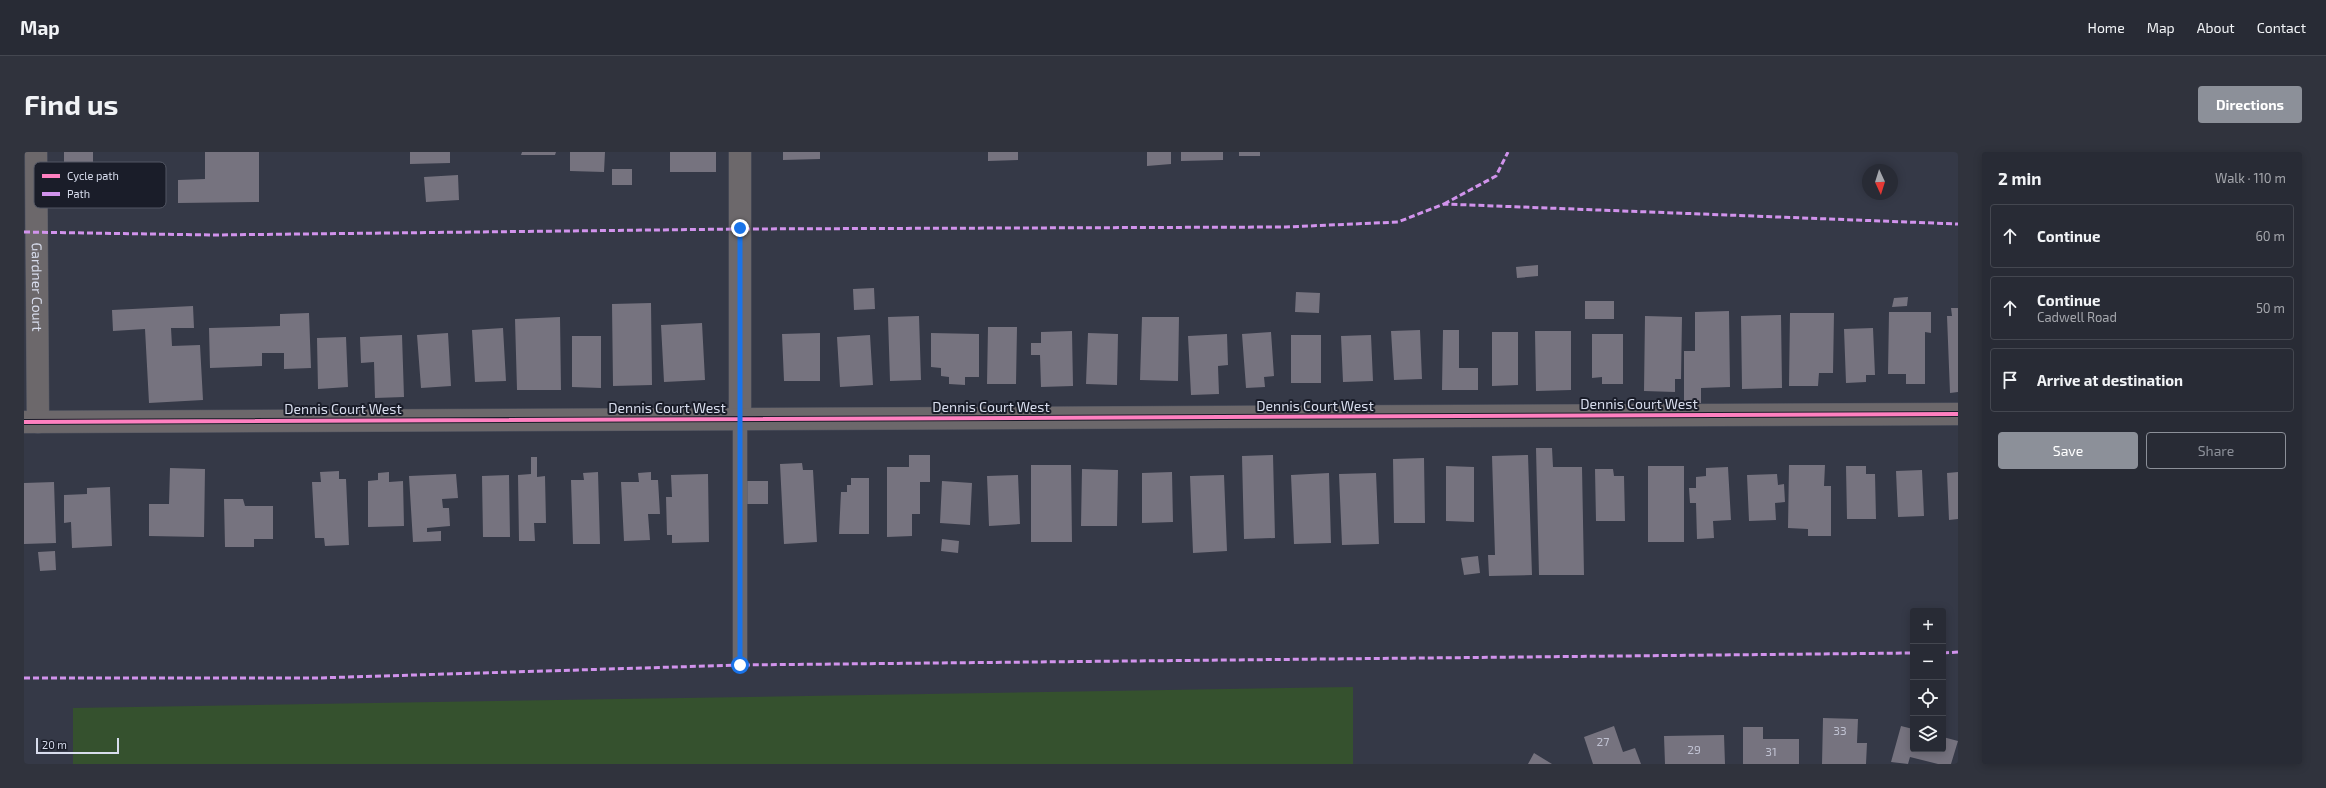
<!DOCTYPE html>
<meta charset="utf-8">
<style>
:root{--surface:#282b35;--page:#30333d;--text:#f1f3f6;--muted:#a5a7ad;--line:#444750;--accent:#8c9099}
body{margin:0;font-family:"Exo 2",sans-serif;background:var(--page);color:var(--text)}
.controls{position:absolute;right:12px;bottom:12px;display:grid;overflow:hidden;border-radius:4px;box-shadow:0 2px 10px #0003}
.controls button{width:36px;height:36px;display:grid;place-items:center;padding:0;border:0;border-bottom:1px solid var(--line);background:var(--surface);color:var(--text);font:20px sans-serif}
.compass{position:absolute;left:1838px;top:12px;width:36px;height:36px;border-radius:50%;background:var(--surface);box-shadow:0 2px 10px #0003;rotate:176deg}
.scale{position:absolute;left:12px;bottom:10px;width:83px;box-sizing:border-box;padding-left:4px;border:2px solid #d8dded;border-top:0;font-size:11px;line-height:14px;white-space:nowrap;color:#d8dded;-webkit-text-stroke:3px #1a1d29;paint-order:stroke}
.stop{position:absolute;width:12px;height:12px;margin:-9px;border:3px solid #1a73e8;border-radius:50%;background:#fff}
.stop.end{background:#1a73e8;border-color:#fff;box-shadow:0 1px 4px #0008}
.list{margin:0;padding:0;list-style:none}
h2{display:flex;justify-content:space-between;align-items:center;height:52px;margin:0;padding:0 16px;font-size:17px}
h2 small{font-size:13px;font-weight:400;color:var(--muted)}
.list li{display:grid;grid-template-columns:26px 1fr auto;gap:12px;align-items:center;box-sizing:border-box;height:64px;margin:0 8px 8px;padding:0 8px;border:1px solid var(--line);border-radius:4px}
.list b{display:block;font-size:15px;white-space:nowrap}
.list p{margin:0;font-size:13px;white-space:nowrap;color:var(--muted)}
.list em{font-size:13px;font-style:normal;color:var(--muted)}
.actions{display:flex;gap:8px;padding:12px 16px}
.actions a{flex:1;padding:9px 0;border:1px solid var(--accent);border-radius:4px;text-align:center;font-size:14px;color:var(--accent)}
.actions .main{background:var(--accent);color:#fff}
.icon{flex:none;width:22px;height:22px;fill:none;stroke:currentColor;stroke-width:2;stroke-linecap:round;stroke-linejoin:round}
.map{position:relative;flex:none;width:1934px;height:612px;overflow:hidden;border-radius:4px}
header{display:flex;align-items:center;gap:24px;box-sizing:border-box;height:56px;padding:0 20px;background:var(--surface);border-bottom:1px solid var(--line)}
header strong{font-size:19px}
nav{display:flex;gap:22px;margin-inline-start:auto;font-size:14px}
.intro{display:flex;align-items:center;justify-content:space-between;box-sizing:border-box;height:96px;padding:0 24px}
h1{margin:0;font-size:28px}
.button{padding:10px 18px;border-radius:4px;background:var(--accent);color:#fff;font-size:14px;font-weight:700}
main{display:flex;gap:24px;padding:0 24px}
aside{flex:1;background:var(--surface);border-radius:4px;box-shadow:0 2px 10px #0003}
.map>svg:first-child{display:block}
.green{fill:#35512e}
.building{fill:#76737f}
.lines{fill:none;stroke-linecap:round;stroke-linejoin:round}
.service-casing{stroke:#545763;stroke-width:15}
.minor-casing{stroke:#545763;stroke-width:23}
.service{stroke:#6c686b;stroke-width:14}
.minor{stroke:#6c686b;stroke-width:22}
.quiet{stroke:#d193ec;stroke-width:3;stroke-dasharray:6 3;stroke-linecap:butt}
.cycleway-casing{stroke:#1a1d29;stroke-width:6}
.cycleway{stroke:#ff80c0;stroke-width:4}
.route{stroke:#1a73e8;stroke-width:5}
.labels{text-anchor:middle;stroke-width:4;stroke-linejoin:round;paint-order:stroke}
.number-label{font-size:12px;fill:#c0c2d2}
.street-label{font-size:14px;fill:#d8dded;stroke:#1a1d29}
.key{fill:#1a1d29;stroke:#535764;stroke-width:1}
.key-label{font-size:11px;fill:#d8dded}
</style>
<header>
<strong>Map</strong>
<nav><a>Home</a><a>Map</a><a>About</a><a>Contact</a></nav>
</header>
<div class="intro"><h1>Find us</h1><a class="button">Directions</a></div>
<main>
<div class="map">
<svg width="1934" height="612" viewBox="0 0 1934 612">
<rect width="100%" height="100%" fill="#353947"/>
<path class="green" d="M 1329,535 L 1329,612 L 49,612 L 49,556 Z"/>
<path class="building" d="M 40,0 L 69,0 L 69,24 L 40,24 Z
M 181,0 L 235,0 L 235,50 L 154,51 L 154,28 L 181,27 Z
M 386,0 L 426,0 L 426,11 L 386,12 Z
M 498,0 L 532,0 L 531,3 L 497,3 Z
M 546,0 L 581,0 L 580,20 L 546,19 Z
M 646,0 L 692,0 L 692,20 L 646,20 Z
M 759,0 L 796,0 L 796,7 L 759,8 Z
M 964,0 L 994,0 L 994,8 L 964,9 Z
M 1123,0 L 1147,0 L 1147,12 L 1123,14 Z
M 1157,0 L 1199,0 L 1199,8 L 1157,9 Z
M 1215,0 L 1236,0 L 1236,4 L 1215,4 Z
M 588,17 L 608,17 L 608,33 L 588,33 Z
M 434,23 L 435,48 L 402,50 L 400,25 Z
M 1514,113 L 1514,124 L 1493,126 L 1492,115 Z
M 850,136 L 851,157 L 830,158 L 829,137 Z
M 1272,140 L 1296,141 L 1295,161 L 1271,160 Z
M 1884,145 L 1883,154 L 1868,155 L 1870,146 Z
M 1561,149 L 1590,149 L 1590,167 L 1561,167 Z
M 627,151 L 628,233 L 589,234 L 588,152 Z
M 169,154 L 170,176 L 147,176 L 148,194 L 176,193 L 179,248 L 125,251 L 121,177 L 89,179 L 88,158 Z
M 1927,156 L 1934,156 L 1934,240 L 1926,241 L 1923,164 L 1928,164 Z
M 1705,159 L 1706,235 L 1677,236 L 1677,251 L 1660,251 L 1660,199 L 1671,199 L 1671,160 Z
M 1865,160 L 1907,160 L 1907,181 L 1901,180 L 1901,232 L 1882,232 L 1882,222 L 1864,222 Z
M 285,161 L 287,216 L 260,217 L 260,201 L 238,201 L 238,214 L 186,216 L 185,176 L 256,174 L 256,162 Z
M 1766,161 L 1810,161 L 1809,221 L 1795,221 L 1794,234 L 1765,234 Z
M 1757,163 L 1758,236 L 1718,237 L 1717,164 Z
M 895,164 L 897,228 L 866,229 L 864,165 Z
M 1621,164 L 1658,165 L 1657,227 L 1651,227 L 1651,240 L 1620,239 Z
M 536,165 L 537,238 L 493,238 L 491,167 Z
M 1118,165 L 1155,165 L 1154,229 L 1116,228 Z
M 678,171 L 681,228 L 640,230 L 637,173 Z
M 964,175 L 993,175 L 992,232 L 963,232 Z
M 479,176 L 482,229 L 451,230 L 448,178 Z
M 1849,176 L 1851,223 L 1842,223 L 1842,230 L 1822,231 L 1820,177 Z
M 1396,178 L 1398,227 L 1370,228 L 1367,179 Z
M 1419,178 L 1435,178 L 1435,216 L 1454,216 L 1454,238 L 1418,238 Z
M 1048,179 L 1049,234 L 1017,235 L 1016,203 L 1007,203 L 1007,191 L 1017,191 L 1017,180 Z
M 1511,179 L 1547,179 L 1547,238 L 1512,239 Z
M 1247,180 L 1250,224 L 1240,225 L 1241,235 L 1222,236 L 1218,182 Z
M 1468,180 L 1494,180 L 1494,233 L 1468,234 Z
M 424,181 L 427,234 L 397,236 L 393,183 Z
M 796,181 L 796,229 L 760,229 L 758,182 Z
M 907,181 L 955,182 L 955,225 L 941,225 L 941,233 L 925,232 L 925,225 L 917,224 L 917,216 L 907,215 Z
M 1064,181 L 1094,182 L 1093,233 L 1062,232 Z
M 1203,182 L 1204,213 L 1194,214 L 1195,242 L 1167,243 L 1164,184 Z
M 1568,182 L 1599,182 L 1599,232 L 1578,232 L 1578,225 L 1568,226 Z
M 378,183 L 380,245 L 351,246 L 350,210 L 337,211 L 336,185 Z
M 846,183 L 849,233 L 816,235 L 813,185 Z
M 1267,183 L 1297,183 L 1297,231 L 1267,231 Z
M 1347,183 L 1349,229 L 1319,230 L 1317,184 Z
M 548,184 L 577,184 L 577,236 L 548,235 Z
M 322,185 L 324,235 L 294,237 L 293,186 Z
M 1512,296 L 1528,296 L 1529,315 L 1558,315 L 1560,423 L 1515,423 Z
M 885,303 L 906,303 L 906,330 L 896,330 L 896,362 L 888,362 L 888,384 L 863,385 L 863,315 L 885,315 Z
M 1249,303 L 1251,386 L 1220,387 L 1218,304 Z
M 1504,303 L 1508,423 L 1465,424 L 1464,403 L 1471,403 L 1468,304 Z
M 507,305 L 513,305 L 513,325 L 521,324 L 522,371 L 510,371 L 511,389 L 495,389 L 494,323 L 507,322 Z
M 1400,306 L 1401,371 L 1370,371 L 1369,307 Z
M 778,311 L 779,318 L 789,318 L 793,390 L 760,392 L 756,312 Z
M 1007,313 L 1047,313 L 1048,390 L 1007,390 Z
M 1765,313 L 1801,313 L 1800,334 L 1807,334 L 1807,384 L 1784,384 L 1784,377 L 1764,376 Z
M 1422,314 L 1450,315 L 1450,370 L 1422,369 Z
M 1624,314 L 1660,314 L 1660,390 L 1624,390 Z
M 1822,314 L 1842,314 L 1842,322 L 1851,322 L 1852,367 L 1823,367 Z
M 1704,315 L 1707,368 L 1689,369 L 1690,386 L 1673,387 L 1672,351 L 1666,351 L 1665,336 L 1672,336 L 1672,325 L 1682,324 L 1682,316 Z
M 146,316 L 181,317 L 180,385 L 125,384 L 125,352 L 145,352 Z
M 1058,317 L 1094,318 L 1093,374 L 1057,374 Z
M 1571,317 L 1589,317 L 1590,324 L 1600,324 L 1601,369 L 1572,369 Z
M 1898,318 L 1900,364 L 1874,365 L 1872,319 Z
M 315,319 L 315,327 L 322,327 L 325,393 L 301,394 L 300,386 L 291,386 L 288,330 L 297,330 L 296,320 Z
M 365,320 L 365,330 L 379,329 L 380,374 L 344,375 L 344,329 L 354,328 L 354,321 Z
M 574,320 L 576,392 L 549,392 L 547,328 L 560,328 L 559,321 Z
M 627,320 L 627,328 L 634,328 L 636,362 L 624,362 L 626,388 L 600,389 L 597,330 L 615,330 L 614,321 Z
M 1148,320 L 1149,370 L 1118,371 L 1118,321 Z
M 1934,320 L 1934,367 L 1925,368 L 1923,321 Z
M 1305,321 L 1307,391 L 1270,392 L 1267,323 Z
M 1352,321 L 1355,392 L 1318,393 L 1315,322 Z
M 432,322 L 434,346 L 418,347 L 419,356 L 425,356 L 426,374 L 403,376 L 403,380 L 417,379 L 417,389 L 389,390 L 385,324 Z
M 684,322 L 685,390 L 648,391 L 648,383 L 643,383 L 642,345 L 648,345 L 647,323 Z
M 1753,322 L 1754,333 L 1760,332 L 1761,350 L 1751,351 L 1752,368 L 1725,369 L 1723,323 Z
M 485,323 L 486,385 L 459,385 L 458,324 Z
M 994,323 L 996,372 L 965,374 L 963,324 Z
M 1200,323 L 1203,399 L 1169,401 L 1166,324 Z
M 827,326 L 845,326 L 845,382 L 815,382 L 817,340 L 823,340 L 823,333 L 827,333 Z
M 719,329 L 744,329 L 744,352 L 720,352 Z
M 918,329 L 948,331 L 946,373 L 916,371 Z
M 30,330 L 32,391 L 0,392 L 0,331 Z
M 86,335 L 88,394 L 48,396 L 47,370 L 40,371 L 40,343 L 63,342 L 63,336 Z
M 200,347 L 219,347 L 221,354 L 249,354 L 249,387 L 230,387 L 230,395 L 201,395 Z
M 918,387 L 935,389 L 934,401 L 917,399 Z
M 31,399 L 32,418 L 16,419 L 14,400 Z
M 1454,404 L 1456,421 L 1440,423 L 1437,406 Z
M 1799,566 L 1834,567 L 1833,591 L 1843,591 L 1842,612 L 1798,612 Z
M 1590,574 L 1599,600 L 1611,596 L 1617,612 L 1569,612 L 1560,585 Z
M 1877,574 L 1889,577 L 1889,597 L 1919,597 L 1919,585 L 1934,589 L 1927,612 L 1914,612 L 1886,605 L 1884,612 L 1867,610 Z
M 1719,575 L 1739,575 L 1739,587 L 1775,587 L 1775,612 L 1719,612 Z
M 1700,583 L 1701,612 L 1641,612 L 1640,584 Z
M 1510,601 L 1528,612 L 1504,612 Z"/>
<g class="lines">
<defs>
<path id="service" d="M 716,267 L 716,513"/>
<g id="minor">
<path id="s1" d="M 12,0 L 14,270"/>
<path d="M 716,0 L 716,267"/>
<path d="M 0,270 L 1934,262"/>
</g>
</defs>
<use href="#service" class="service-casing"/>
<use href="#minor" class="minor-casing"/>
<use href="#service" class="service"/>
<use href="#minor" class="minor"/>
<path class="quiet" d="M 1420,52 L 1472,24 L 1484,0
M 0,80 L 189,83 L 716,77 L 1262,75 L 1374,70 L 1420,52 L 1934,72
M 1919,501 L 1934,500
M 0,526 L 293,526 L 716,513 L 1889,501"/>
<defs>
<path id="cycleway" d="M 0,270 L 1934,262"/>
</defs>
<use href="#cycleway" class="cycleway-casing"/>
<use href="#cycleway" class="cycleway"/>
</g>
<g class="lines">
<path class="route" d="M 716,76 L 716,513"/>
</g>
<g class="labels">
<g class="number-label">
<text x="1816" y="583">33</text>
<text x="1579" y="594">27</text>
<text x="1670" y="602">29</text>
<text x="1747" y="604">31</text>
</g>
<g class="street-label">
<text dy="5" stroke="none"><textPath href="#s1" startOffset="135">Gardner Court</textPath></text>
<text x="1615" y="257">Dennis Court West</text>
<text x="1291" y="259">Dennis Court West</text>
<text x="967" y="260">Dennis Court West</text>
<text x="643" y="261">Dennis Court West</text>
<text x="319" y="262">Dennis Court West</text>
</g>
</g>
<rect x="10" y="10" width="132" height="46" rx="6" class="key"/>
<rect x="18" y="22" width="18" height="4" fill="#ff80c0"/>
<rect x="18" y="40" width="18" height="4" fill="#d193ec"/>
<g class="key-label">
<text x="43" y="28">Cycle path</text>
<text x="43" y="46">Path</text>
</g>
</svg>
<div class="controls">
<button>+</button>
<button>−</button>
<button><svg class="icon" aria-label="locate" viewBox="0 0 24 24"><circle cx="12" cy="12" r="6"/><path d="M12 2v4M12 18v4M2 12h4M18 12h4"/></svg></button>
<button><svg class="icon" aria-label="layers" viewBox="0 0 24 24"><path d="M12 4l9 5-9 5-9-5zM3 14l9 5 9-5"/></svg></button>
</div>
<svg class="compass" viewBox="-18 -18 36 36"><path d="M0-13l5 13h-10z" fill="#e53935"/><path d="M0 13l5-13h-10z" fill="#a5a7ad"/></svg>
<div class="scale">20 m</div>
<div class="stop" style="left:716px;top:513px"></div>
<div class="stop end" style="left:716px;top:76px"></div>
</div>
<aside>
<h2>2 min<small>Walk · 110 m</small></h2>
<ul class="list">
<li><svg class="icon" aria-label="ahead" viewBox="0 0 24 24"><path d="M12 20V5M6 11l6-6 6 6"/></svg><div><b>Continue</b></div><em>60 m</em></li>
<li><svg class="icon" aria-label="ahead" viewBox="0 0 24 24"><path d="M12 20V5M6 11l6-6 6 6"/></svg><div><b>Continue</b><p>Cadwell Road</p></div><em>50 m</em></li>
<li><svg class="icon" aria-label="arrive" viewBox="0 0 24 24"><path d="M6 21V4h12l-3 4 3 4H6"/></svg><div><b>Arrive at destination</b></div></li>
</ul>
<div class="actions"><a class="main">Save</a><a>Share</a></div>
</aside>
</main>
